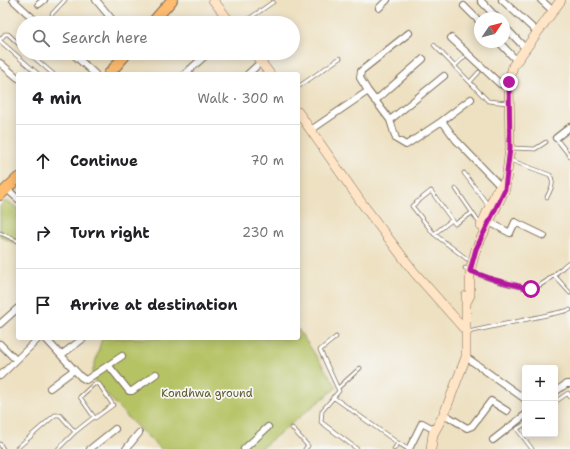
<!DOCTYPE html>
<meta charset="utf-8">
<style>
:root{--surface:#fff;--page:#f6f6f6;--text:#202124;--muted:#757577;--line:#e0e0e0}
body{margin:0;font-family:"Shantell Sans",sans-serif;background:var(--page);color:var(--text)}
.controls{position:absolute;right:12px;bottom:12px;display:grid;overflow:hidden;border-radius:4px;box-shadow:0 2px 10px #0003}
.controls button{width:36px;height:36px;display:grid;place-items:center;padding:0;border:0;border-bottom:1px solid var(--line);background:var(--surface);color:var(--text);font:20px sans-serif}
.compass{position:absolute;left:474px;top:12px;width:36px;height:36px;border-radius:50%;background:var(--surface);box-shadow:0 2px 10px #0003;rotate:55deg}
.stop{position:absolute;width:12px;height:12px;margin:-9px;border:3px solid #b5179e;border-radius:50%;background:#fff}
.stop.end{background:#b5179e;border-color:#fff;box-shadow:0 1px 4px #0008}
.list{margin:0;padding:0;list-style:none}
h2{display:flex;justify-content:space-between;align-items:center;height:52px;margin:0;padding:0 16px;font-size:17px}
h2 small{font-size:13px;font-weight:400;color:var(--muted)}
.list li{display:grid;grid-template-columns:26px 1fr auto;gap:12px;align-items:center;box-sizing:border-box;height:72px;padding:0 16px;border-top:1px solid var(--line)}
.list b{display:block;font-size:15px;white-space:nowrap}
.list em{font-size:13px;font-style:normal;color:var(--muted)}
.icon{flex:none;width:22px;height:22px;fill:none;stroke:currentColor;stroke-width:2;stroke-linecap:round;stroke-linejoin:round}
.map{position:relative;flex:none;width:570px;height:449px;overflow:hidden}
.search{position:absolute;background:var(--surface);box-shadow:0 2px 10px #0003;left:16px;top:16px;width:284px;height:44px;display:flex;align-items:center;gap:10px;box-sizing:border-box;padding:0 14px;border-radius:22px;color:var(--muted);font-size:15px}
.panel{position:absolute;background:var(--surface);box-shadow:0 2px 10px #0003;left:16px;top:72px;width:284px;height:268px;border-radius:4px}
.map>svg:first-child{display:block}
.green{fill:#b6c365;stroke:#787642}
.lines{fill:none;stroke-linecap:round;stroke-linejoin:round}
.lane-casing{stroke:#7a6a57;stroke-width:4.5}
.street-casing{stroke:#7a6a57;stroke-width:8}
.secondary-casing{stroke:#7a6a57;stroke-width:10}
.primary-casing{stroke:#7a6a57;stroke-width:12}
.lane{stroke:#fff;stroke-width:3}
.street{stroke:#fff;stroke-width:6}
.secondary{stroke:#ffe4c6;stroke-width:9}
.primary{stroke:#febc70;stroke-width:10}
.route{stroke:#b5179e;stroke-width:5}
.labels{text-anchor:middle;stroke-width:3.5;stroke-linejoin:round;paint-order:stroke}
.park-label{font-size:11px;fill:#605833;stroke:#f6f6f2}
</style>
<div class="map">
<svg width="570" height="449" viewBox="0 0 570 449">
<rect width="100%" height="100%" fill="#f6f6f2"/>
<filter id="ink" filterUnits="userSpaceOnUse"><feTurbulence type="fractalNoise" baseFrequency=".025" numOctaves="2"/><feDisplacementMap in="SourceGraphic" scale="8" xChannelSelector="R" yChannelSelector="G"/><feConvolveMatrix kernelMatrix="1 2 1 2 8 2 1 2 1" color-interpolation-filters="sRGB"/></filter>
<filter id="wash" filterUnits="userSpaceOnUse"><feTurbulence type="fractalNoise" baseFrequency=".012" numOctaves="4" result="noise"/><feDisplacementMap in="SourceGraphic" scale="16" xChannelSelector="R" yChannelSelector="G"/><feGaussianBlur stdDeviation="0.9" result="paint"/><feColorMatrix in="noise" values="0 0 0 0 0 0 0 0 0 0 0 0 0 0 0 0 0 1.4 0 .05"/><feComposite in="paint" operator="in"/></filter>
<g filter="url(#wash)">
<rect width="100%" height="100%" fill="#eee1c2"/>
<path class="green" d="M 6,201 L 18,208 L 18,245 L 0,236 L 0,206 Z
M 298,329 L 337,387 L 260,449 L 161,449 L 130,420 L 91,377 L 102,338 L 298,338 Z"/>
</g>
<g filter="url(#ink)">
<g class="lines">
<defs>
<path id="lane" d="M 52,14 L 65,0
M 243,23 L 273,2
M 0,40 L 5,34 L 8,34 L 23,48
M 0,41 L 38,74
M 434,45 L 488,101 L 508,103
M 29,53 L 53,74
M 455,66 L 464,57
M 470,82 L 479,72
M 298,87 L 340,58
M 558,141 L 570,156
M 512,148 L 535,149 L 546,142
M 510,160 L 550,175 C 555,183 551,189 547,197
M 464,173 L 488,205
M 456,189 L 480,224
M 0,233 L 18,241
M 434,234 L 452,220
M 467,259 L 434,234 L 412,206 L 431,191 L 455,224 L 472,213
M 465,268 C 475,275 526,292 536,287 C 549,282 560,269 570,261
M 554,275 L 570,293
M 468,332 L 570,310
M 336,337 L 320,350 L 339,391 L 322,411 L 321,422 L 357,449
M 338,388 L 360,368
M 333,397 L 398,443
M 555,402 L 568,393 L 570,397
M 525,424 L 517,429 L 532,449
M 292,428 L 308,446 L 305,449
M 75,432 L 94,417 L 80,397 L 94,384 L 99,384 L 113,405 L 95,418 L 94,417
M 0,444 L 3,449
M 16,449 L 55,415 L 60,415 L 75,432 L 58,449
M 394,449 L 398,443 L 408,449"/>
<path id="street" d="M 13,0 L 38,23
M 96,0 L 115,23
M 502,0 L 537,32
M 541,0 L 553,11
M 481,1 L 497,18
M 39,4 L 44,0
M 464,6 L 480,22
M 379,8 L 387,0
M 504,26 L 525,48
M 451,38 L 500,84 L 509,86
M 499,42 L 516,60
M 72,53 L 95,74
M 0,63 L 18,78
M 185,74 L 208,53
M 248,74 L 261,62
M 368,91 L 360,78 L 361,71 L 409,33
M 375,101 L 423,59
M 390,120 L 396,139 L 406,145 L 442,121 L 456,140 L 502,188
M 442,121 L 471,99
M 311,130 L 368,91 L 390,120 L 444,76
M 556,138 L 570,127
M 7,189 L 18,199
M 489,222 L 510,233 L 515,222 L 544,236
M 0,324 L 18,308
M 45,338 L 81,377 L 86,380 L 122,356
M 0,344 L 16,360
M 61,355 L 84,338
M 466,357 L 525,399
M 109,366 L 129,391 L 132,391 L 156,374
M 0,376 L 39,338
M 50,388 L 74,370
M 555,392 L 566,384 L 570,384
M 444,414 L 467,428 L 472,426 L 491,401 L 507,411
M 493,440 L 525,415
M 90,449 L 115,429
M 126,449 L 139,433
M 244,449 L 268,427
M 409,449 L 422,423 L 435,430"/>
<path id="secondary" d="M 213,0 L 231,23
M 254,53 L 270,74
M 298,112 L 361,202 L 414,272 L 467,332
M 481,226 L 496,192 L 505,181
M 467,301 L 470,295 L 470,271 L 476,249 L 505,189 L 510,148 L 509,82 L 513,66 L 561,0
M 431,449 L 433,434 L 444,414 L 466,357 L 466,296"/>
<path id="primary" d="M 152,23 L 172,0
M 109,74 L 127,53
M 0,195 L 18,178"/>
</defs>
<use href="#lane" class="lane-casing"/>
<use href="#street" class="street-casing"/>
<use href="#secondary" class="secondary-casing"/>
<use href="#primary" class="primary-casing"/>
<use href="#lane" class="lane"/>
<use href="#street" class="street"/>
<use href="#secondary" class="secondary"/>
<use href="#primary" class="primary"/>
</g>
</g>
<g class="lines" filter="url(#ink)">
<path class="route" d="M 509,82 L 510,148 L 505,189 L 476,249 L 470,271 L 495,280 L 531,289"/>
</g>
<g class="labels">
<g class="park-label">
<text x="207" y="397">Kondhwa ground</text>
</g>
</g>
</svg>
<div class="controls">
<button>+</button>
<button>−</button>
</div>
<svg class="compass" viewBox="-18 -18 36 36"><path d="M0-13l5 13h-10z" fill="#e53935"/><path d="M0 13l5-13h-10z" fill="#757577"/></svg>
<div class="stop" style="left:531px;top:289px"></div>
<div class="stop end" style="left:509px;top:82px"></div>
<div class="search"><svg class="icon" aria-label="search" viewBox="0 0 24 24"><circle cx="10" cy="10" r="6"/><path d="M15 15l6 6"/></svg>Search here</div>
<section class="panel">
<h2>4 min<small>Walk · 300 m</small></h2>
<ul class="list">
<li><svg class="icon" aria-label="ahead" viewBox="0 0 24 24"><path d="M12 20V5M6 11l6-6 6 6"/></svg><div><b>Continue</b></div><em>70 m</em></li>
<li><svg class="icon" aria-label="right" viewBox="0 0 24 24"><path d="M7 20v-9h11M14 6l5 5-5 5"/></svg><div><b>Turn right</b></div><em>230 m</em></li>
<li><svg class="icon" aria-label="arrive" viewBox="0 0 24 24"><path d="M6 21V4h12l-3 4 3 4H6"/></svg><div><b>Arrive at destination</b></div></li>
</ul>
</section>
</div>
